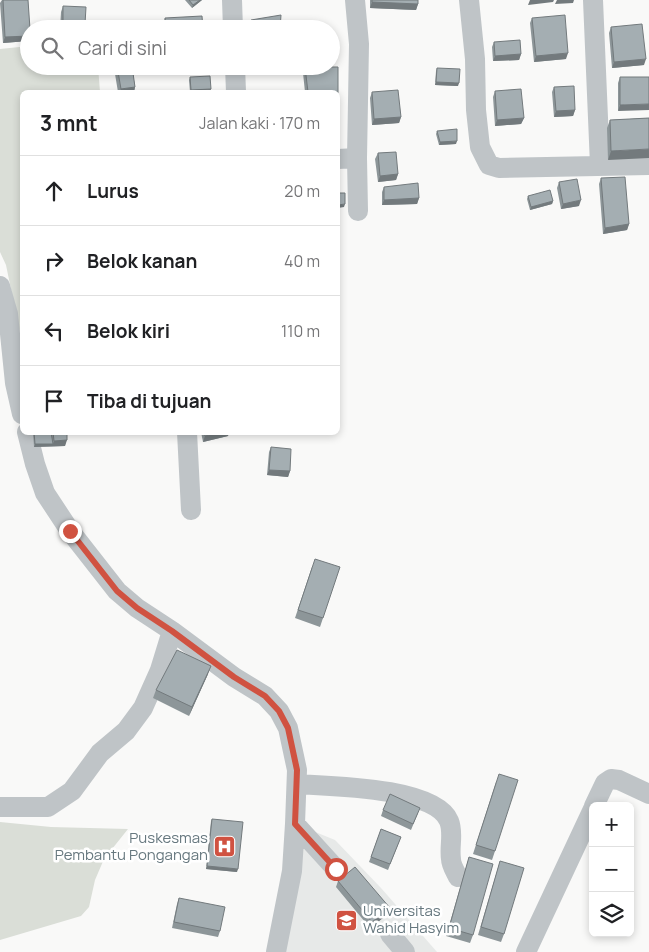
<!DOCTYPE html>
<html lang="id">
<meta charset="utf-8">
<style>
:root{--surface:#fff;--page:#f6f6f6;--text:#202124;--muted:#757577;--line:#e0e0e0}
body{margin:0;font-family:Manrope,sans-serif;background:var(--page);color:var(--text)}
.controls{position:absolute;right:15px;bottom:15px;display:grid;overflow:hidden;border-radius:8px;box-shadow:0 2px 8px #0003}
.controls button{width:45px;height:45px;display:grid;place-items:center;padding:0;border:0;border-bottom:1px solid var(--line);background:var(--surface);color:var(--text);font:25px sans-serif}
.stop{position:absolute;width:15px;height:15px;margin:-11px;border:4px solid #d05241;border-radius:50%;background:#fff}
.stop.end{background:#d05241;border-color:#fff;box-shadow:0 1px 5px #0008}
.list{margin:0;padding:0;list-style:none}
h2{display:flex;justify-content:space-between;align-items:center;height:65px;margin:0;padding:0 20px;font-size:21px}
h2 small{font-size:16px;font-weight:400;color:var(--muted)}
.list li{display:grid;grid-template-columns:32px 1fr auto;gap:15px;align-items:center;box-sizing:border-box;height:70px;padding:0 20px;border-top:1px solid var(--line)}
.list b{display:block;font-size:19px;white-space:nowrap}
.list em{font-size:16px;font-style:normal;color:var(--muted)}
.icon{flex:none;width:28px;height:28px;fill:none;stroke:currentColor;stroke-width:2;stroke-linecap:round;stroke-linejoin:round}
.map{position:relative;flex:none;width:649px;height:952px;overflow:hidden}
.search{position:absolute;background:var(--surface);box-shadow:0 2px 8px #0003;left:20px;top:20px;width:320px;height:55px;display:flex;align-items:center;gap:12px;box-sizing:border-box;padding:0 18px;border-radius:28px;color:var(--muted);font-size:19px}
.panel{position:absolute;background:var(--surface);box-shadow:0 2px 8px #0003;left:20px;top:90px;width:320px;height:345px;border-radius:8px}
.map>svg:first-child{display:block}
.built{fill:#e7e9e8}
.green{fill:#daded7}
.lines{fill:none;stroke-linecap:round;stroke-linejoin:round}
.minor{stroke:#bfc4c7;stroke-width:20}
.wall{fill:#8d9699}
.shaded-wall{fill:#737a7d}
.building{fill:#a4aeb2;stroke:#737a7d}
.route{stroke:#d05241;stroke-width:6}
.labels{text-anchor:middle;stroke-width:5;stroke-linejoin:round;paint-order:stroke}
.poi-label{font-size:15px;fill:#67787f;stroke:#fff;text-anchor:end}
</style>
<div class="map">
<svg width="649" height="952" viewBox="0 0 649 952">
<rect width="100%" height="100%" fill="#f9f9f8"/>
<path class="built" d="M 303,827 L 335,840 L 381,888 L 437,952 L 279,952 Z"/>
<path class="green" d="M 29,46 L 29,66 L 98,66 L 100,92 L 22,92 L 22,343 L 6,265 L 0,252 L 0,49 Z
M 0,822 L 51,827 L 128,829 L 104,859 L 95,880 L 89,907 L 81,916 L 0,940 Z"/>
<g class="lines">
<path class="minor" d="M 232,0 L 233,29
M 355,0 L 359,44 L 357,158 L 358,211
M 469,0 L 475,59 L 476,110 L 480,147 L 489,165 L 499,168 L 649,165
M 593,0 L 600,165
M 235,66 L 236,92
M 338,159 L 357,158
M 0,286 L 8,314 L 15,383 L 22,414
M 27,432 L 35,464 L 45,493 L 70,531 L 117,591 L 137,608 L 172,631 L 234,677 L 265,696 L 279,711 L 288,728 L 297,770 L 295,824 L 292,871 L 276,952
M 187,432 L 191,510
M 297,784 C 329,786 435,787 449,821 C 454,833 449,846 451,859 C 451,865 455,871 458,877
M 594,806 L 605,783 L 611,779 L 619,780 L 649,794
M 0,807 L 48,807 L 72,791 L 100,753 L 126,731 L 143,708 L 160,670 L 172,631
M 295,824 L 336,869
M 390,934 L 405,952
M 526,952 L 593,809"/>
</g>
<path class="wall" d="M 2,0 L 28,0 L 29,29 L 28,41 L 3,43 L 0,3 Z
M 185,0 L 202,0 L 192,8 Z
M 370,0 L 418,0 L 418,4 L 416,10 L 370,8 Z
M 63,6 L 85,24 L 83,29 L 60,29 L 61,12 Z
M 165,18 L 203,29 L 164,29 L 163,24 Z
M 532,18 L 566,59 L 534,62 L 530,23 Z
M 251,20 L 280,29 L 250,29 L 249,25 Z
M 611,27 L 644,65 L 612,68 L 609,33 Z
M 494,42 L 521,54 L 519,60 L 493,61 L 492,47 Z
M 115,66 L 132,66 L 135,87 L 134,92 L 118,92 L 114,68 Z
M 135,66 L 170,66 L 168,71 L 135,74 Z
M 305,67 L 338,93 L 338,95 L 338,92 L 305,92 L 303,73 Z
M 437,68 L 458,86 L 435,85 L 436,71 Z
M 190,77 L 210,92 L 190,92 L 189,80 Z
M 620,77 L 649,77 L 618,111 L 618,83 Z
M 554,87 L 575,110 L 573,116 L 554,117 L 552,92 Z
M 495,91 L 524,118 L 521,124 L 495,126 L 493,97 Z
M 372,92 L 401,117 L 399,123 L 372,125 L 370,98 Z
M 649,118 L 608,160 L 607,128 L 610,120 Z
M 437,131 L 456,144 L 439,145 L 436,134 Z
M 378,153 L 398,174 L 396,180 L 378,182 L 375,159 Z
M 601,178 L 629,224 L 627,230 L 603,234 L 599,184 Z
M 559,182 L 579,206 L 561,209 L 557,188 Z
M 384,187 L 419,198 L 417,204 L 382,205 L 382,192 Z
M 528,196 L 553,201 L 552,204 L 530,210 L 527,199 Z
M 33,432 L 67,432 L 65,446 L 34,447 Z
M 201,432 L 229,432 L 228,436 L 203,442 Z
M 271,447 L 290,471 L 288,477 L 267,475 L 269,452 Z
M 312,567 L 323,618 L 320,627 L 295,618 Z
M 208,674 L 189,716 L 153,698 L 156,690 Z
M 496,782 L 495,851 L 492,860 L 473,854 Z
M 383,810 L 418,813 L 411,830 L 381,816 Z
M 212,819 L 237,872 L 206,869 L 211,821 Z
M 381,829 L 401,837 L 388,870 L 369,862 Z
M 469,857 L 473,935 L 470,943 L 446,936 Z
M 500,861 L 504,934 L 501,942 L 478,935 Z
M 338,881 L 390,908 L 388,914 L 370,928 L 336,887 Z
M 179,898 L 220,931 L 218,937 L 172,928 L 177,904 Z"/>
<path class="shaded-wall" d="M 200,0 L 202,0 L 192,8 L 193,5 Z
M 530,0 L 554,0 L 553,2 L 528,5 Z
M 557,0 L 574,0 L 573,3 L 555,4 Z
M 372,2 L 418,4 L 416,10 L 370,8 Z
M 63,23 L 85,24 L 83,29 L 60,29 Z
M 29,36 L 28,41 L 3,43 L 5,37 Z
M 568,53 L 566,59 L 534,62 L 536,56 Z
M 521,54 L 519,60 L 493,61 L 495,56 Z
M 646,59 L 644,65 L 612,68 L 614,62 Z
M 161,66 L 170,66 L 168,71 L 135,74 L 137,69 Z
M 436,82 L 459,83 L 458,86 L 435,85 Z
M 135,87 L 134,92 L 119,92 L 121,89 Z
M 211,89 L 210,92 L 190,92 L 191,90 Z
M 649,104 L 649,110 L 618,111 L 620,105 Z
M 575,110 L 573,116 L 554,117 L 556,111 Z
M 401,117 L 399,123 L 372,125 L 374,119 Z
M 524,118 L 521,124 L 495,126 L 497,120 Z
M 457,141 L 456,144 L 439,145 L 440,142 Z
M 649,149 L 649,158 L 608,160 L 611,151 Z
M 398,174 L 396,180 L 378,182 L 380,176 Z
M 419,198 L 417,204 L 382,205 L 384,200 Z
M 581,200 L 579,206 L 561,209 L 563,204 Z
M 553,201 L 552,204 L 530,210 L 531,207 Z
M 345,204 L 344,207 L 338,208 L 338,205 Z
M 629,224 L 627,230 L 603,234 L 605,228 Z
M 222,432 L 229,432 L 228,436 L 203,442 L 205,436 Z
M 67,440 L 65,446 L 34,447 L 35,444 L 53,444 L 54,441 Z
M 269,470 L 290,471 L 288,477 L 267,475 Z
M 211,666 L 208,674 L 189,716 L 192,707 Z
M 207,866 L 238,869 L 237,872 L 206,869 Z
M 390,908 L 388,914 L 370,928 L 372,922 Z"/>
<path class="building" d="M 3,0 L 28,0 L 30,29 L 29,29 L 29,36 L 5,37 Z
M 189,0 L 200,0 L 193,5 Z
M 372,0 L 418,0 L 418,4 L 372,2 Z
M 63,6 L 86,7 L 85,24 L 63,23 Z
M 281,15 L 280,29 L 253,29 L 251,20 Z
M 565,15 L 568,53 L 536,56 L 532,18 Z
M 202,16 L 203,29 L 166,29 L 165,18 Z
M 642,24 L 646,59 L 614,62 L 611,27 Z
M 520,40 L 521,54 L 495,56 L 494,42 Z
M 117,66 L 132,66 L 135,87 L 121,89 Z
M 137,66 L 161,66 L 137,69 Z
M 305,67 L 338,67 L 338,93 L 308,92 Z
M 437,68 L 460,69 L 459,83 L 436,82 Z
M 210,76 L 211,89 L 191,90 L 190,77 Z
M 620,77 L 649,77 L 649,104 L 620,105 Z
M 574,86 L 575,110 L 556,111 L 554,87 Z
M 521,89 L 524,118 L 497,120 L 495,91 Z
M 398,90 L 401,117 L 374,119 L 372,92 Z
M 649,118 L 649,149 L 611,151 L 610,120 Z
M 457,129 L 457,141 L 440,142 L 437,131 Z
M 396,152 L 398,174 L 380,176 L 378,153 Z
M 625,177 L 629,224 L 605,228 L 601,178 Z
M 577,179 L 581,200 L 563,204 L 559,182 Z
M 418,183 L 419,198 L 384,200 L 384,187 Z
M 550,190 L 553,201 L 531,207 L 528,196 Z
M 338,193 L 345,193 L 345,204 L 338,205 Z
M 34,432 L 51,432 L 53,444 L 35,444 Z
M 53,432 L 67,432 L 67,440 L 54,441 Z
M 204,432 L 222,432 L 205,436 Z
M 271,447 L 291,449 L 290,471 L 269,470 Z
M 315,559 L 340,567 L 323,618 L 298,610 Z
M 177,650 L 211,666 L 192,707 L 156,690 Z
M 499,774 L 518,780 L 495,851 L 476,845 Z
M 390,794 L 420,808 L 413,824 L 383,810 Z
M 212,819 L 243,822 L 238,869 L 207,866 Z
M 381,829 L 401,837 L 390,864 L 371,857 Z
M 469,857 L 493,864 L 473,935 L 449,928 Z
M 500,861 L 524,868 L 504,934 L 481,927 Z
M 355,867 L 390,908 L 372,922 L 338,881 Z
M 179,898 L 225,907 L 220,931 L 174,922 Z"/>
<g class="lines">
<path class="route" d="M 70,531 L 117,591 L 137,608 L 172,631 L 234,677 L 265,696 L 279,711 L 288,728 L 297,770 L 295,824 L 336,869"/>
</g>
<defs>
<symbol id="hospital-square" viewBox="-11 -11 22 22"><rect x="-9" y="-9" width="18" height="18" rx="4" fill="#d05241" stroke="#fff"/><path d="M-5-5h3v3.5h4V-5h3V5h-3V1.5h-4V5h-3Z" fill="#fff"/></symbol>
<symbol id="university-square" viewBox="-11 -11 22 22"><rect x="-9" y="-9" width="18" height="18" rx="4" fill="#d05241" stroke="#fff"/><path d="M0-5L7-2L0 1L-7-2ZM-4 1L0 2.5L4 1V4Q0 6-4 4Z" fill="#fff"/></symbol>
</defs>
<g fill-rule="evenodd">
<use href="#hospital-square" x="212" y="834" width="25" height="25"/>
<use href="#university-square" x="334" y="908" width="25" height="25"/>
</g>
<g class="labels">
<g class="poi-label">
<text x="208" y="843">Puskesmas<tspan x="208" dy="17">Pembantu Pongangan</tspan></text>
<text x="363" y="916" text-anchor="start">Universitas<tspan x="363" dy="17">Wahid Hasyim</tspan></text>
</g>
</g>
</svg>
<div class="controls">
<button>+</button>
<button>−</button>
<button><svg class="icon" aria-label="layers" viewBox="0 0 24 24"><path d="M12 4l9 5-9 5-9-5zM3 14l9 5 9-5"/></svg></button>
</div>
<div class="stop" style="left:336px;top:869px"></div>
<div class="stop end" style="left:70px;top:531px"></div>
<div class="search"><svg class="icon" aria-label="search" viewBox="0 0 24 24"><circle cx="10" cy="10" r="6"/><path d="M15 15l6 6"/></svg>Cari di sini</div>
<section class="panel">
<h2>3 mnt<small>Jalan kaki · 170 m</small></h2>
<ul class="list">
<li><svg class="icon" aria-label="ahead" viewBox="0 0 24 24"><path d="M12 20V5M6 11l6-6 6 6"/></svg><div><b>Lurus</b></div><em>20 m</em></li>
<li><svg class="icon" aria-label="right" viewBox="0 0 24 24"><path d="M7 20v-9h11M14 6l5 5-5 5"/></svg><div><b>Belok kanan</b></div><em>40 m</em></li>
<li><svg class="icon" aria-label="left" viewBox="0 0 24 24"><path d="M17 20v-9H6M10 6l-5 5 5 5"/></svg><div><b>Belok kiri</b></div><em>110 m</em></li>
<li><svg class="icon" aria-label="arrive" viewBox="0 0 24 24"><path d="M6 21V4h12l-3 4 3 4H6"/></svg><div><b>Tiba di tujuan</b></div></li>
</ul>
</section>
</div>
